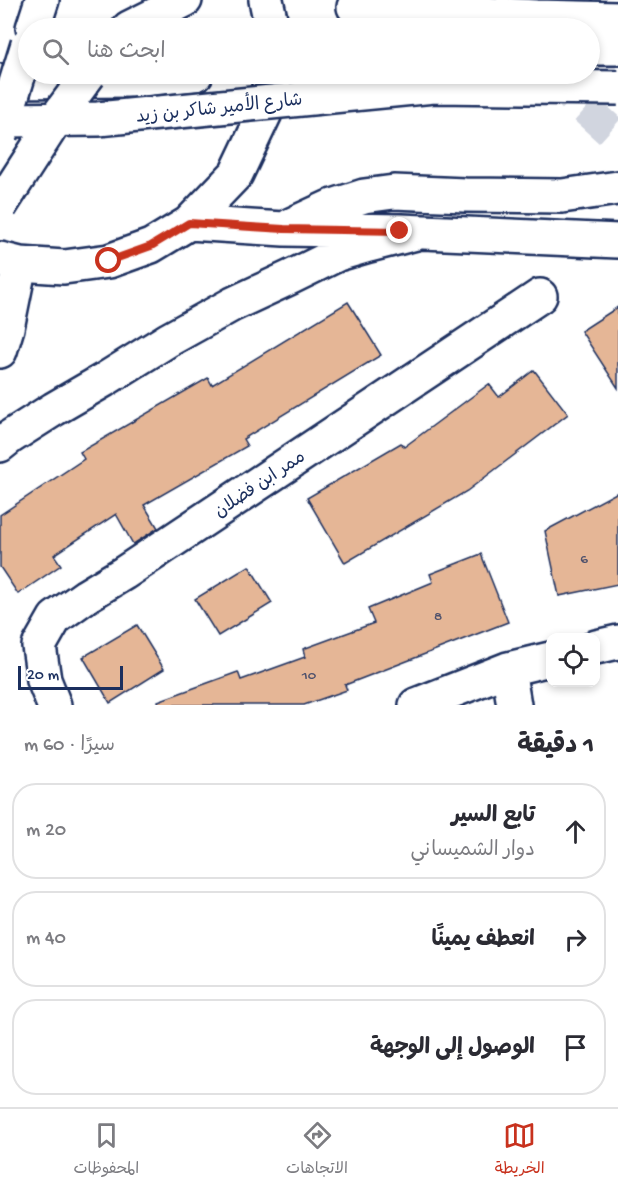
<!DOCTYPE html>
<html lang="ar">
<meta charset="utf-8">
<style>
:root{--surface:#fff;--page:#f7f7f7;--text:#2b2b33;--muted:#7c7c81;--line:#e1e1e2;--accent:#c8321e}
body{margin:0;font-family:"Gochi Hand","Playpen Sans Arabic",sans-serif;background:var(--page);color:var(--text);direction:rtl}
.controls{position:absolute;right:18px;bottom:18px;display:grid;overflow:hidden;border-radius:12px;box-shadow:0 3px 9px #0003}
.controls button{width:54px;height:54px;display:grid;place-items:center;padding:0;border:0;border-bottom:2px solid var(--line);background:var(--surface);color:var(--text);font:30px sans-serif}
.scale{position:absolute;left:18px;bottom:15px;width:105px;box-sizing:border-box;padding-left:6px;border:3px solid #1b2f5e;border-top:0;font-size:16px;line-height:21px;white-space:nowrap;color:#1b2f5e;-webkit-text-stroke:4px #fff;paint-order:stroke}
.stop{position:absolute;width:18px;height:18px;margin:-14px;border:4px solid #c8321e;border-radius:50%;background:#fff}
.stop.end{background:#c8321e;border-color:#fff;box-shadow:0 2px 6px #0008}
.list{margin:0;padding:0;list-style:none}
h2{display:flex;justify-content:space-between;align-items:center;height:78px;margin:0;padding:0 24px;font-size:26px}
h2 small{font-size:20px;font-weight:400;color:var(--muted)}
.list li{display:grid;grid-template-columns:39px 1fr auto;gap:18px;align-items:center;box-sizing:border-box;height:96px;margin:0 12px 12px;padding:0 12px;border:2px solid var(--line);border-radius:24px}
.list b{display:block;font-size:22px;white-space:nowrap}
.list p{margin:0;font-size:20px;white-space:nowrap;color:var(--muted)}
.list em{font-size:20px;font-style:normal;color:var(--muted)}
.icon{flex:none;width:33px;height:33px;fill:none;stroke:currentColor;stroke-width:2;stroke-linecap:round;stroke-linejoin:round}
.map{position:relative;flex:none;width:618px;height:705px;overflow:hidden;direction:ltr}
.search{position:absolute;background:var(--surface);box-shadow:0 3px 9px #0003;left:18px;right:18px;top:18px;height:66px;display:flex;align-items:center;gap:15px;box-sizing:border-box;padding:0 21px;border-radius:33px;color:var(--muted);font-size:22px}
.sheet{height:402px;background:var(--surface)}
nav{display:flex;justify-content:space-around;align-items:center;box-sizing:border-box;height:84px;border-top:2px solid var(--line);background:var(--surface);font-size:16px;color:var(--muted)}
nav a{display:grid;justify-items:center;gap:3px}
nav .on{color:var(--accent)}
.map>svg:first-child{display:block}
.building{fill:#e5b696;stroke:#1b2f5e;stroke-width:1.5}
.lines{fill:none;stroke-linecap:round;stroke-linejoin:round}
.primary-tunnel{stroke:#d1d5df;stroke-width:33;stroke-dasharray:33 16;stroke-linecap:butt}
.minor-casing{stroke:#1b2f5e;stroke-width:38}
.secondary-casing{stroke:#1b2f5e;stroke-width:38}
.primary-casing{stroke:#1b2f5e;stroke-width:38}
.trunk-casing{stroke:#1b2f5e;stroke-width:38}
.minor{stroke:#fff;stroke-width:33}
.secondary{stroke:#fff;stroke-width:33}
.primary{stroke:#fff;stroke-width:33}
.trunk{stroke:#fff;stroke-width:33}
.primary-bridge-casing{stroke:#1b2f5e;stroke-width:38;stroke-linecap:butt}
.trunk-bridge-casing{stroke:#1b2f5e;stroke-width:38;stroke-linecap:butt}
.primary-bridge{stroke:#fff;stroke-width:33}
.trunk-bridge{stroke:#fff;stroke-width:33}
.route{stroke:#c8321e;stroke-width:8}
.labels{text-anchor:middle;stroke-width:4.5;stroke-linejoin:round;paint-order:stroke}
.number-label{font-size:15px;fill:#4e516c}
.street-label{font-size:18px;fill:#1b2f5e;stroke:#fff}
</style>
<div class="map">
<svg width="618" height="705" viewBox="0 0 618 705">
<rect width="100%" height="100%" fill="#fff"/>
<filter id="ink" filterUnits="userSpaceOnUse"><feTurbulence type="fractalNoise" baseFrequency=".0167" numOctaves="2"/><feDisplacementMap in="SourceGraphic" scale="12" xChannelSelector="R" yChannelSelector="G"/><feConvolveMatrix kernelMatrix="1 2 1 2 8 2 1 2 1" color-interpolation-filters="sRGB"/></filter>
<g filter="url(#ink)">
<path class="building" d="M 348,302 L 381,355 L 243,439 L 247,446 L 144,505 L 158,528 L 135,543 L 133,544 L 116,514 L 54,555 L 61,565 L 18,594 L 0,567 L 0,515 L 84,459 L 80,452 L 208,378 L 212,385 Z
M 618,307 L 618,388 L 581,331 Z
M 534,370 L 568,414 L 467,491 L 345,563 L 307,498 L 401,443 L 404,447 L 489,384 L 499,397 Z
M 618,492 L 618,584 L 559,596 L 545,531 Z
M 481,554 L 508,622 L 345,685 L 347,690 L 304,705 L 159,705 L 158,701 L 238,672 L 241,680 L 305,657 L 303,649 L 374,623 L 368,609 L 433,582 L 430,574 Z
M 249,566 L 272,603 L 218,636 L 195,599 Z
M 137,625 L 164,669 L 110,703 L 83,657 Z"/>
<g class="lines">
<path class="primary-tunnel" d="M 590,66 L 618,92
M 551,74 L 576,100 L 618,138"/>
<defs>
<path id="minor" d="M 596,647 L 618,642
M 508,669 L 514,705
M 54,705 L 44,680 L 39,646 L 55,618 L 86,596 L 124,573 L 540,296
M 416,705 L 508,669 L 550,659"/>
<path id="secondary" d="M 266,0 L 272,28
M 354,7 L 537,17 L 618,19
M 189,223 L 284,229 L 401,231 L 618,241
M 291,225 L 330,207 L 364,196 L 394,192 L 465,195 L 562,196 L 618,188
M 0,259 L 20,264 L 64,267 L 109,261 L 151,246 L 189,223 L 236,174 L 265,113 L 271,74
M 0,351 L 7,328 L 20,264
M 0,445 L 10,437 L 54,409 L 104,380 L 168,340 L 233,304 L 291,277 L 338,254 L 369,245 L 420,232"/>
<path id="primary" d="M 590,48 L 618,48
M 0,81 L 132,80 L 196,74"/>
<path id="trunk" d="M 33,28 L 42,0
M 129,28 L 185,0"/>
</defs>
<use href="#minor" class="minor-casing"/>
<use href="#secondary" class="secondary-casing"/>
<use href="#primary" class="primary-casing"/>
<use href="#trunk" class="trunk-casing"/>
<use href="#minor" class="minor"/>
<use href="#secondary" class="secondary"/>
<use href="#primary" class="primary"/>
<use href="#trunk" class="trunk"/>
<defs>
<path id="primary-bridge" d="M 0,120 L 98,119 L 434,86 L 618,88"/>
<path id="trunk-bridge" d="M 0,135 L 28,44
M 0,206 L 60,113 L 89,74"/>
</defs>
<use href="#primary-bridge" class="primary-bridge-casing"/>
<use href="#trunk-bridge" class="trunk-bridge-casing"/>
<use href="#primary-bridge" class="primary-bridge"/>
<use href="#trunk-bridge" class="trunk-bridge"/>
</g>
</g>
<g class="lines" filter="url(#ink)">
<path class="route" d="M 109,261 L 151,246 L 189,223 L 284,229 L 400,231"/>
</g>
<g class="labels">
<g class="number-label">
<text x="584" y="563">6</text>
<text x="438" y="620">8</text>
<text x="309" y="679">10</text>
</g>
<g class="street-label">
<text transform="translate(219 107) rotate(-6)" y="6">شارع الأمير شاكر بن زيد</text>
<text transform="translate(259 483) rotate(-34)" y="6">ممر ابن فضلان</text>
</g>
</g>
</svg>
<div class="controls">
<button><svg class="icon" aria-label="locate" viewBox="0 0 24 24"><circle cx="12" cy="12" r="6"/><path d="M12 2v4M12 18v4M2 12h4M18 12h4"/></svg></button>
</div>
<div class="scale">20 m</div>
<div class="stop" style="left:109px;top:261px"></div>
<div class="stop end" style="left:400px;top:231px"></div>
<div class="search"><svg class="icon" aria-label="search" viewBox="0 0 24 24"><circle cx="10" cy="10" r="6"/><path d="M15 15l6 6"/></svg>ابحث هنا</div>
</div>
<section class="sheet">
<h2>1 دقيقة<small>سيرًا · 60 m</small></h2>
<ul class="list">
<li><svg class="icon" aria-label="ahead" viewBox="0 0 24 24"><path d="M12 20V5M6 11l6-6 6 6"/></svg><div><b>تابع السير</b><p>دوار الشميساني</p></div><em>20 m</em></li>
<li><svg class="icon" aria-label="right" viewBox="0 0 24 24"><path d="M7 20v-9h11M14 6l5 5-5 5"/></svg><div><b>انعطف يمينًا</b></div><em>40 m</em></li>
<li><svg class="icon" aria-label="arrive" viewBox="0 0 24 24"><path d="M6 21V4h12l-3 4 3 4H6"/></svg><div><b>الوصول إلى الوجهة</b></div></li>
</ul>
</section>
<nav>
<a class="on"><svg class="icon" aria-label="map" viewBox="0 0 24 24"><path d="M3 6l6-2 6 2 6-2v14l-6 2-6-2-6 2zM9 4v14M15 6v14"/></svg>الخريطة</a>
<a><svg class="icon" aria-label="directions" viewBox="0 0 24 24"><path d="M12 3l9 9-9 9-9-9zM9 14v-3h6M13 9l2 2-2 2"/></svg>الاتجاهات</a>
<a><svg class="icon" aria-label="saved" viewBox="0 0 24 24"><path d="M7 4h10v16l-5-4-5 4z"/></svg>المحفوظات</a>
</nav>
